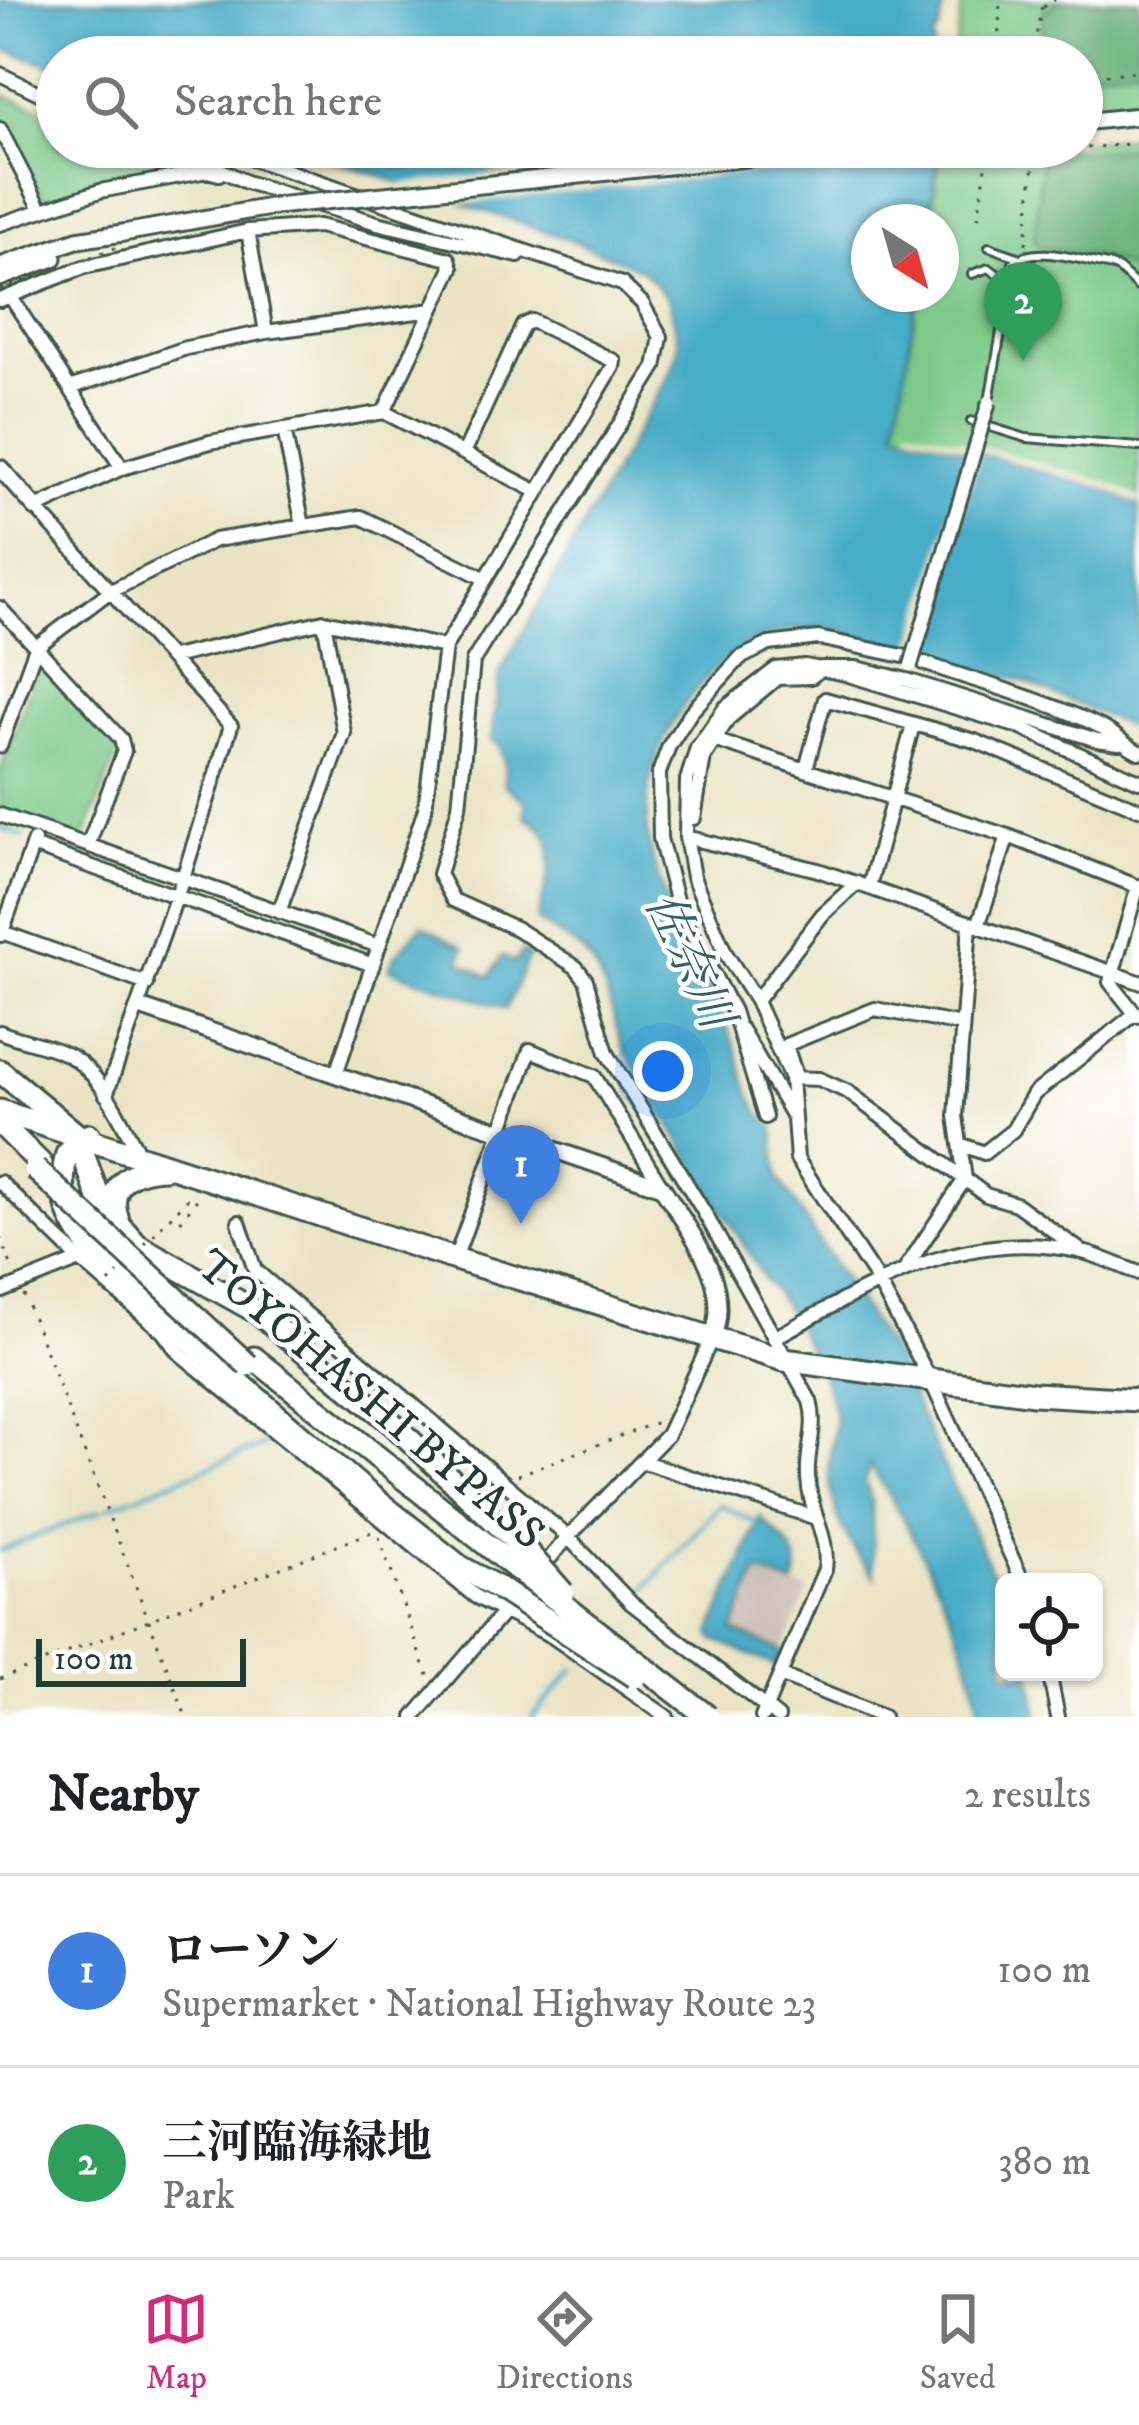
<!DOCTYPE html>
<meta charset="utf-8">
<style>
:root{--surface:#fff;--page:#f6f6f6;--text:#202124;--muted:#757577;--line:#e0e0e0;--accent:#db2777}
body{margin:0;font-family:"IM FELL DW Pica","Noto Serif JP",serif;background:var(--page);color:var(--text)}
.controls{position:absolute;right:36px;bottom:36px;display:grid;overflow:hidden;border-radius:18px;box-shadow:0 3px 9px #0004}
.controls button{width:108px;height:108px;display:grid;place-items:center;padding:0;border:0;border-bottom:3px solid var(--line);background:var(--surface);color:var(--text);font:60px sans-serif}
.compass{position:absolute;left:851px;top:204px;width:108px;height:108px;border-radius:50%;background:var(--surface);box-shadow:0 3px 9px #0004;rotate:143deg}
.scale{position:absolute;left:36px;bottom:30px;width:210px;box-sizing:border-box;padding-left:12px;border:6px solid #1f3d34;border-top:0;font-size:33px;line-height:42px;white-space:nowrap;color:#1f3d34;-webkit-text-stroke:9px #fff;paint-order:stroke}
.you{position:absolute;left:663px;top:1071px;width:42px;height:42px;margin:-30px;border:9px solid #fff;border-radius:50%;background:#1a73e8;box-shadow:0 0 0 18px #1a73e833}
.badge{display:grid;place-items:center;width:78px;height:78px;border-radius:50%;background:var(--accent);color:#fff;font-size:39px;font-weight:700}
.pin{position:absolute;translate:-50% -99px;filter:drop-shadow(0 3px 6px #0008)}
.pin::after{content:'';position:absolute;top:63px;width:42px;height:36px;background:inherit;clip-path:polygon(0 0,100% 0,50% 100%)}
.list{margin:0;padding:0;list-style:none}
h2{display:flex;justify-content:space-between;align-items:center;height:156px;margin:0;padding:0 48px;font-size:51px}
h2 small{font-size:39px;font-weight:400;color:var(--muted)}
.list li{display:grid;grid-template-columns:78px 1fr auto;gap:36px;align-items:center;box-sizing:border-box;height:192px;padding:0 48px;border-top:3px solid var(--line)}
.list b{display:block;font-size:45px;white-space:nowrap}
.list p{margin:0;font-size:39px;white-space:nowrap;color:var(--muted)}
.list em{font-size:39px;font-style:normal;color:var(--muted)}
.icon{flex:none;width:66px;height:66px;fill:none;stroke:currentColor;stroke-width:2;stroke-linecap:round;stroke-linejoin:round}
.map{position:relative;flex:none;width:1139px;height:1717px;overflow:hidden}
.search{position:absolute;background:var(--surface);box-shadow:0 3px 9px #0004;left:36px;right:36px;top:36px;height:132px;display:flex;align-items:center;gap:30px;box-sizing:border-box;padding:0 42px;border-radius:66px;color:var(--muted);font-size:45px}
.sheet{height:540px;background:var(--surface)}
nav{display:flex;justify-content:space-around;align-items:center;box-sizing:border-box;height:168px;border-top:3px solid var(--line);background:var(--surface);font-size:33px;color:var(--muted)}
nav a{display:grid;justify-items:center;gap:6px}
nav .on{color:var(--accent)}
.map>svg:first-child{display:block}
.industrial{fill:#cfc0ba}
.green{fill:#7bc989;stroke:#4d835e;stroke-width:3}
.forest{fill:#64ad75;stroke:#427554;stroke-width:3}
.water{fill:#46acc6;stroke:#32747d;stroke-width:3}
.pier{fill:#eae4c4}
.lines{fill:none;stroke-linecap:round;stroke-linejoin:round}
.stream{stroke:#46acc6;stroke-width:4.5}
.service-casing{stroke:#3d564a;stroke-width:12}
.minor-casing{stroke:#3d564a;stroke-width:18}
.tertiary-casing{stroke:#3d564a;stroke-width:21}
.trunk-casing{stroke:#3d564a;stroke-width:27}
.path{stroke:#3d564a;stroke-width:3;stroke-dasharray:3 9;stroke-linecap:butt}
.service{stroke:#fff;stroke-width:6}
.minor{stroke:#fff;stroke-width:12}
.tertiary{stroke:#fff;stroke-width:15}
.trunk{stroke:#fff;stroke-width:21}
.minor-bridge-casing{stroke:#3d564a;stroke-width:18;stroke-linecap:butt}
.tertiary-bridge-casing{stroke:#3d564a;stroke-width:21;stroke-linecap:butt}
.trunk-bridge-casing{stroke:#3d564a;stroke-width:27;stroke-linecap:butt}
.path-bridge{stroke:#3d564a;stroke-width:3;stroke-dasharray:3 9;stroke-linecap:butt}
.minor-bridge{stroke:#fff;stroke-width:12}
.tertiary-bridge{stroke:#fff;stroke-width:15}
.trunk-bridge{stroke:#fff;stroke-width:21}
.labels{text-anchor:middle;stroke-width:9;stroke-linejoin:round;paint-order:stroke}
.street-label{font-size:45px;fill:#1f3d34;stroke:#fff}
.water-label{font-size:48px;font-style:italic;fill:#2d6467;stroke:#fff}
</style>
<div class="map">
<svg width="1139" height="1717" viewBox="0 0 1139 1717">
<rect width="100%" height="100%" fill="#fff"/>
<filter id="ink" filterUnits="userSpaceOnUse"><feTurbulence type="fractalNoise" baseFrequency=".00833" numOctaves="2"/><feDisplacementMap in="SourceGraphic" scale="24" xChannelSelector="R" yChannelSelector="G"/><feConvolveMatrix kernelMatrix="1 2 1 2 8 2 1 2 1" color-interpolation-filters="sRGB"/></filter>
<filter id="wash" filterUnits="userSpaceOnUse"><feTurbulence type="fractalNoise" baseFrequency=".004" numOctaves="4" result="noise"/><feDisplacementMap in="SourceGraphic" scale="48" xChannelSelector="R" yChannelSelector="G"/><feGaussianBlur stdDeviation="2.7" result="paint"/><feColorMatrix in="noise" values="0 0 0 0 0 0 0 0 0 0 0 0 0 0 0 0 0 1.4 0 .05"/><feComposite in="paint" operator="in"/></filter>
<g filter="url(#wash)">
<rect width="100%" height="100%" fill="#eae4c4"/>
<path class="industrial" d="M 758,1570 L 808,1591 L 782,1651 L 733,1631 Z"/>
<path class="green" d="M 963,0 L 1139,0 L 1139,107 L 1082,112 L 1082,57 L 954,57 Z
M 0,94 L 57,115 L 57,147 L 137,147 L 172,163 L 171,167 L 43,199 L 0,119 Z
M 1139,136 L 1139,504 L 1104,488 L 896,429 L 918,294 L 941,294 L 941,222 L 930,222 L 941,151 L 1082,147 L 1082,142 Z
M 42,665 L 117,744 L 118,751 L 85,836 L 80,838 L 0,810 L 0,772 L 38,667 Z"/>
<path class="forest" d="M 1061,0 L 1139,0 L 1139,66 L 1082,72 L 1082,57 L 1039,57 L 1044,10 Z
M 1139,147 L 1139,278 C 1112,253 1077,253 1042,248 L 1034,243 L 1042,156 Z"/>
<path class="water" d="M 0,0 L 945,0 L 939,30 L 933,38 L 934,57 L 57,57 L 57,67 L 0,48 Z
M 294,147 L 939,147 L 928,222 L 869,222 L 869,294 L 917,294 L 896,429 L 1104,488 L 1139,504 L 1139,731 L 1021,680 L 834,629 C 783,624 736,642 703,681 C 641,753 630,826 673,912 C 677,920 684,927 688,935 C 704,968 717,1004 731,1037 C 744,1066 747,1109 774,1127 L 778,1177 L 894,1357 L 996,1581 L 1004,1600 L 1004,1672 L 1031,1672 L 1039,1717 L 979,1717 C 975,1642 911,1529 870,1465 L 865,1480 C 879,1515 868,1541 875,1577 C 847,1544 830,1512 829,1467 C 829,1450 837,1429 834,1411 C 828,1378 787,1305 765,1280 L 622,1046 L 606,991 L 593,964 L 580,949 L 537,920 C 545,885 568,834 525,817 L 526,802 L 504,785 L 505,765 L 499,745 L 491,740 L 500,673 L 671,371 L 679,345 L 669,300 L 643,270 L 571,240 Z
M 422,925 L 464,948 L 460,961 L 490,977 L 502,956 L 515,963 L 522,951 L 529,956 L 506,1009 L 389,969 L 394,957 Z
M 760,1517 C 781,1539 807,1553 794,1585 L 758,1571 L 733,1631 L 782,1651 L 776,1666 L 713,1639 L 711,1633 Z"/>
<path class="pier" d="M 749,147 L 945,147 L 945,151 L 448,205 L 388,185 Z
M 909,426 L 1106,482 L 1139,497 L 1139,504 L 1104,488 L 980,452 L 923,647 L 923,660 L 904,655 L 913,643 L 969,449 L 906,431 Z"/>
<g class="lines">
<path class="stream" d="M 0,828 L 23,836
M 48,844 L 164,886
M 192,895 L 360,953
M 109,1507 L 266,1444
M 0,1551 L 102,1510
M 643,1591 L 720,1505 L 761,1525
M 790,1671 L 881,1709
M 532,1717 L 574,1669"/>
</g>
</g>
<g filter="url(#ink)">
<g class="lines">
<defs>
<path id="service" d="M 989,247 L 1018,257
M 972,274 L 989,268 L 1009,283
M 989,401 L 1013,263 C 1034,243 1081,261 1108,265 L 1119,269 L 1139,288
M 971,421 L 976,423
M 987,426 L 1026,438 L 1139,447"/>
<path id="minor" d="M 0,74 L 57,102
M 0,129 L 41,209
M 158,147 L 209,164 L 246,182 L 377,223 L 518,256
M 217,147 L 622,284 L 642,303 L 661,337 L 655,367 L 473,661 L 459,807 L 439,874 L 453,900 L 517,929 L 576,967 L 586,980 L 607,1053 L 704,1212 L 810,1401 C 818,1428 806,1450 808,1477 C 809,1512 830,1537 825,1569 L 762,1717
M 0,224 L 100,191 L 207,171 L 219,174
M 248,231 L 266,332
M 10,296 L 122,468
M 0,300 L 84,267 L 248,231 L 319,226 L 449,259 L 452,268 L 384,412
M 70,388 L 186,348 L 266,332 L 432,310
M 284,429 L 303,526
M 0,608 L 121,739 L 124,751 L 88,845
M 173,657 L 324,621 L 445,647
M 924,663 C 983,684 1044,699 1101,727 C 1115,733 1124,745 1139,752
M 714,740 L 1008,836 L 1139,887
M 0,746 L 36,647 L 109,592 L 215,540 L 361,517 L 486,579
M 806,769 L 825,699 L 975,741 L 1139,809
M 0,815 L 379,946
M 694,818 L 704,757 L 728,719 L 777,678 L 811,677 L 822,668 L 857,668 L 907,680 L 1097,740 L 1119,743
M 686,837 L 818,870 L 1139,982
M 32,846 L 373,965
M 869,887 L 913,725
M 279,912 L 344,733 L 324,621
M 978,926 L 1008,836
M 2,932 L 147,984
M 1,935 L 34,841
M 756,1001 L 822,915 L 857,883
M 1137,1016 L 1110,982 L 1138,886
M 741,1029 L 792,1115
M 0,1032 C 21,1041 46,1044 66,1054 C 100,1070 118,1116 136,1148
M 795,1073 L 786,1045 L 875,1009 L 962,1025
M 336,1074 L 425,809 L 445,647 L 613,367 L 614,361 L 532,321 L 523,325 L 464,453
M 791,1078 L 819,1079 L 848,1092 L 986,1195 L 1016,1204 L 1080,1250
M 106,1095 L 183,878 L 231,726 L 36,508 L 122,468 L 210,442 L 384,412 L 538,492
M 765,1117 L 733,1011 L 678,908 L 660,838 L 659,773 L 669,746 L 691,712 L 740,658 L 769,644 L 818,638 L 903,656
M 960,1144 L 984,1153 L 1013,1130 L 1034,1094 L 1135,1014
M 0,1182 L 80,1260 L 163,1332 L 178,1352 L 476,1597 L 553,1637 L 667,1717
M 239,1222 L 255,1270 L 568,1537 L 414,1717
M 455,1259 L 530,1050 L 594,1076 L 662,1187
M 907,1266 L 965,1179 L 956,1116 L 970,924
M 0,1292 L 80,1260
M 774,1338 C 871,1285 962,1226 1078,1251 C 1099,1255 1119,1266 1139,1273
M 711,1340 L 667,1435 L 568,1537 L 631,1603 L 778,1717
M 644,1462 L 813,1517
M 1023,1582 L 931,1381 L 878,1281 L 797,1159 L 791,1078 L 756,1001 L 726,954 L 693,877 L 686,837 L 687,780 L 697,748 L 725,708 L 776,669 L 805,666 L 845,674 L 1019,727 L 1139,781
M 1049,1672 L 1058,1717
M 780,1675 L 883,1717"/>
<path id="tertiary" d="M 1082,122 L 1139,116
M 0,266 L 77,240 L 123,233
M 0,278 L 54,258
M 0,468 L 36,508
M 140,1007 L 662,1187 C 689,1231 736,1287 711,1340"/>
<path id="trunk" d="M 0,1071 L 76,1134 L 101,1204 L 137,1245 L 257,1312 L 393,1424 L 528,1553
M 0,1111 L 455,1259 L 784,1360 L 1034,1394 L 1139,1400
M 0,1123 L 41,1164
M 89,1135 L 67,1154 C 54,1201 76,1232 105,1267 L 366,1492 L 459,1566 L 500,1589
M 118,1220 C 105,1184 131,1169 165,1168
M 254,1358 L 517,1569"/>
</defs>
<use href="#service" class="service-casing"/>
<use href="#minor" class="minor-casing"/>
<use href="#tertiary" class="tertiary-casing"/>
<use href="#trunk" class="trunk-casing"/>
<path class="path" d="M 1043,7 L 1055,0
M 993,57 L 996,41
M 998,57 L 1000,0
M 1032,57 L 1043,0
M 1082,77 L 1139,71
M 978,218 L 989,147
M 1026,244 L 1035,153 L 1139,143
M 0,1238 L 13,1269
M 24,1295 L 186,1717
M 518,1475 L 660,1421
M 379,1537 L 430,1681
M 0,1679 L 374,1531"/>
<use href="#service" class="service"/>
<use href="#minor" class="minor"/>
<use href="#tertiary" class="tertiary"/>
<use href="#trunk" class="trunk"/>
<defs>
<path id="minor-bridge" d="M 911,665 L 989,402"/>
<path id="tertiary-bridge" d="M 123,233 L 276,206 L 854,147"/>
<path id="trunk-bridge" d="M 35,1169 L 248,1365
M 528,1553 L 563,1593
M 517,1569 L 708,1717
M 500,1589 L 635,1677"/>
</defs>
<use href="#minor-bridge" class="minor-bridge-casing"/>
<use href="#tertiary-bridge" class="tertiary-bridge-casing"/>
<use href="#trunk-bridge" class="trunk-bridge-casing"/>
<path class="path-bridge" d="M 866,157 L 966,147
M 0,290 L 118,247
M 145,1244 L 190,1196 L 196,1201 L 179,1223
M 101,1292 L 118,1273"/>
<use href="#minor-bridge" class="minor-bridge"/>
<use href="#tertiary-bridge" class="tertiary-bridge"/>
<use href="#trunk-bridge" class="trunk-bridge"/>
</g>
</g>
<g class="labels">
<g class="street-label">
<text transform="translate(372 1398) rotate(40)" y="16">TOYOHASHI BYPASS</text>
</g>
<g class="water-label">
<text transform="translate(691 959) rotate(65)" y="17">佐奈川</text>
</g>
</g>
</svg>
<div class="controls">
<button><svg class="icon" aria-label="locate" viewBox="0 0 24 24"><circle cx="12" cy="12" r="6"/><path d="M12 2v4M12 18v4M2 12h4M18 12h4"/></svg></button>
</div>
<svg class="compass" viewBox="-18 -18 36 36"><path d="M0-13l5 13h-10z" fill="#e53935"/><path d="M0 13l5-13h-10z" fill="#757577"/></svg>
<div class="scale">100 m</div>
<div class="you"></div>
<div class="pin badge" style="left:521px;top:1224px;background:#3f7fe0">1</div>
<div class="pin badge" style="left:1023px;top:361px;background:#2e9e5b">2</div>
<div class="search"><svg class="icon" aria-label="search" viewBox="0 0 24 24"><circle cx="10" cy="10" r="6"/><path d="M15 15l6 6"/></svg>Search here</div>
</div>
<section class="sheet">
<h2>Nearby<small>2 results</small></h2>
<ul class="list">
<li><span class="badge" style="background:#3f7fe0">1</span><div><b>ローソン</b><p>Supermarket · National Highway Route 23</p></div><em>100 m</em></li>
<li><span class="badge" style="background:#2e9e5b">2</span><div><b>三河臨海緑地</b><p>Park</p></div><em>380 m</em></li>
</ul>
</section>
<nav>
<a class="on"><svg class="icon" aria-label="map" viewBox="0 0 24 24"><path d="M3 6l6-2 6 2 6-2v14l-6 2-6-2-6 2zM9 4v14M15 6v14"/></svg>Map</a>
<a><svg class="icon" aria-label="directions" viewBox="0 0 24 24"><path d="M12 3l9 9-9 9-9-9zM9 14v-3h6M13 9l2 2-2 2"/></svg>Directions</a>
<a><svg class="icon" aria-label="saved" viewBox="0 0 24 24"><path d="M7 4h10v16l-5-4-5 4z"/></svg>Saved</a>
</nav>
